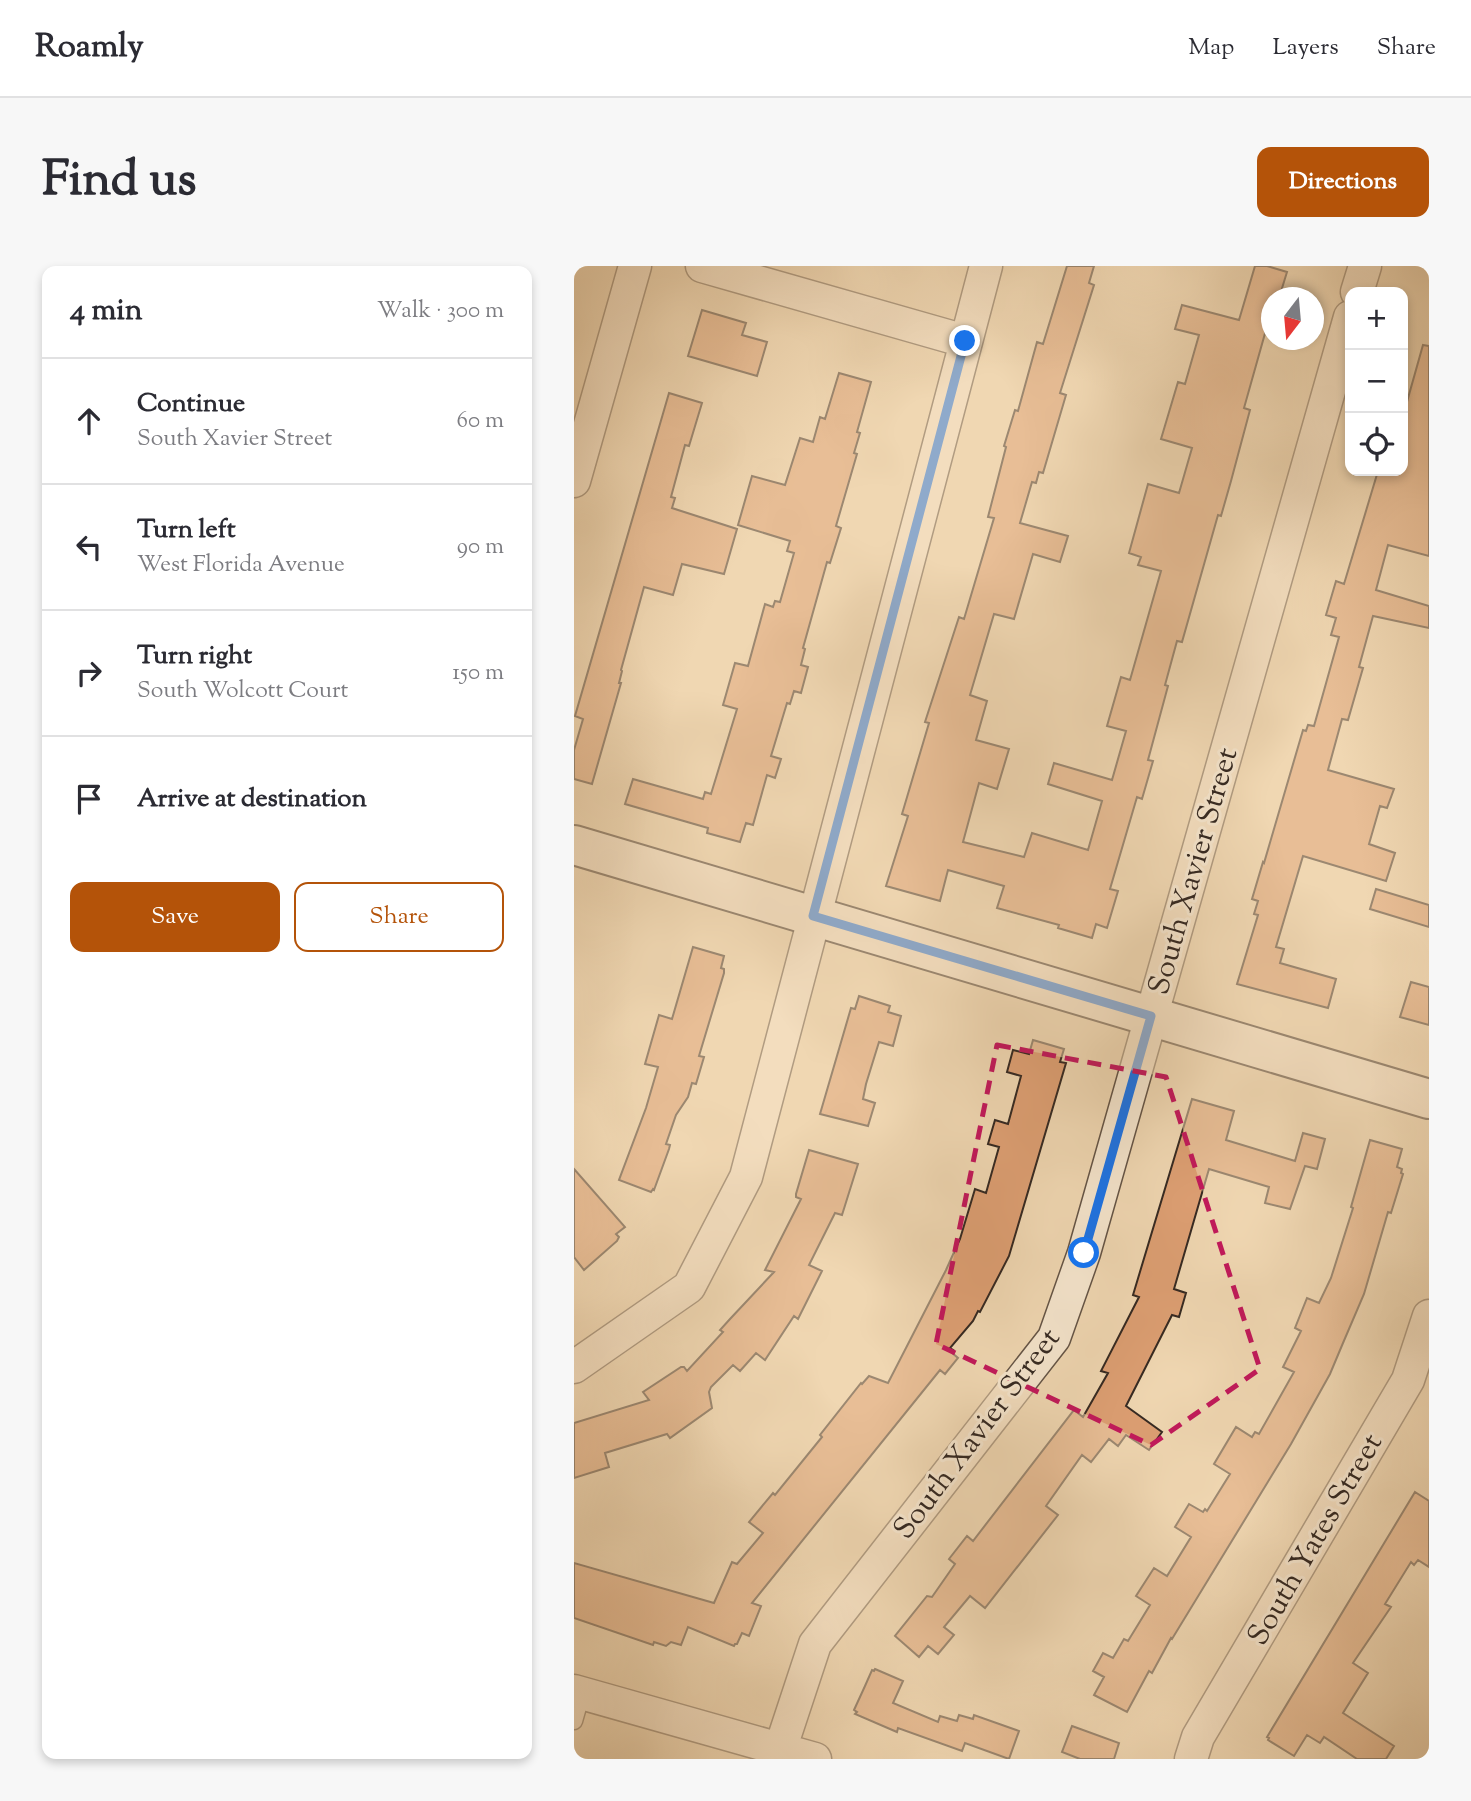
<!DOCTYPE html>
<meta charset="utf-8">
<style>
:root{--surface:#fff;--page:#f7f7f7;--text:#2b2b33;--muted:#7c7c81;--line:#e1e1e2;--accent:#b45309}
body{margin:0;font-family:"Sorts Mill Goudy",serif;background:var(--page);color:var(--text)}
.controls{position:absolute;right:21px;top:21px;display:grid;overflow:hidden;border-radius:14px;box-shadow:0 4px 10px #0003}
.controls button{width:63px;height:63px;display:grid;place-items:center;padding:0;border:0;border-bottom:2px solid var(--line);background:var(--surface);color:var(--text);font:35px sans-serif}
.compass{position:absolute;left:687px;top:21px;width:63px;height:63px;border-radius:50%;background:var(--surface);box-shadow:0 4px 10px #0003;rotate:196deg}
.stop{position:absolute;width:21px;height:21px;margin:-16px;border:5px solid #1a73e8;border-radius:50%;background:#fff}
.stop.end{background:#1a73e8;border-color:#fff;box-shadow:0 2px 7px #0008}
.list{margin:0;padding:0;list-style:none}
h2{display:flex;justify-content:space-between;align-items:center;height:91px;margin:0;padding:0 28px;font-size:30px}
h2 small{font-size:23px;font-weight:400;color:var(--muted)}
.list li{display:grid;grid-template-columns:46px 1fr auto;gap:21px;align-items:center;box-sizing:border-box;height:126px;padding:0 28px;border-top:2px solid var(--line)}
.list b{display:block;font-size:26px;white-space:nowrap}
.list p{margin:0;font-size:23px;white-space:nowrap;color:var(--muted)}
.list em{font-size:23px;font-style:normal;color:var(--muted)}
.actions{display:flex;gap:14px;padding:21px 28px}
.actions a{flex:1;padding:16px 0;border:2px solid var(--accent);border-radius:14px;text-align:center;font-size:24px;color:var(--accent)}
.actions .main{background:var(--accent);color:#fff}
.icon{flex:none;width:38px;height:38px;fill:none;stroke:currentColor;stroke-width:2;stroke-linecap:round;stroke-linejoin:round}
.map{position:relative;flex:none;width:855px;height:1493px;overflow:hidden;border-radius:14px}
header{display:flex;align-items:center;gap:42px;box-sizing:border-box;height:98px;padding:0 35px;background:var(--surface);border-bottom:2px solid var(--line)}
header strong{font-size:33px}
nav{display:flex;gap:38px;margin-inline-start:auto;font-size:24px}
.intro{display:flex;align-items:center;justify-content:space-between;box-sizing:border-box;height:168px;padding:0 42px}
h1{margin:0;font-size:49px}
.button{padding:18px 32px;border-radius:14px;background:var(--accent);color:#fff;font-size:24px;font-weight:700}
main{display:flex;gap:42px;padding:0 42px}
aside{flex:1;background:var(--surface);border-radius:14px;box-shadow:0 4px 10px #0003}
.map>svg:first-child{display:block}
.building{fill:#dd9f73;stroke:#352922;stroke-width:2}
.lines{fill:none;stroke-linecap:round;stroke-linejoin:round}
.lane-casing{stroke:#645446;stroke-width:19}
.street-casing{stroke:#645446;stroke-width:35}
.secondary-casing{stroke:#352922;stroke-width:42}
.lane{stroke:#f5e5cd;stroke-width:16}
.street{stroke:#f5e5cd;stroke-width:32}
.secondary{stroke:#f5e5cd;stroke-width:38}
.route{stroke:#1a73e8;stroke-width:9}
.marked{fill:none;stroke:#c2185b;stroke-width:5;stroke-dasharray:14 9;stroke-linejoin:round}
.labels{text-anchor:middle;stroke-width:6;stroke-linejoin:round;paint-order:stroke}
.street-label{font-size:30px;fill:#352922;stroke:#f5e5cd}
</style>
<header>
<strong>Roamly</strong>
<nav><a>Map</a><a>Layers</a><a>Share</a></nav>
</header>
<div class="intro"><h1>Find us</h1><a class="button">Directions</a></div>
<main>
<aside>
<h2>4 min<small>Walk · 300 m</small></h2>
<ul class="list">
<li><svg class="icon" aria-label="ahead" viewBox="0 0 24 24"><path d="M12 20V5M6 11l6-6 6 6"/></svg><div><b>Continue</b><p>South Xavier Street</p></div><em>60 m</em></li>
<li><svg class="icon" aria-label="left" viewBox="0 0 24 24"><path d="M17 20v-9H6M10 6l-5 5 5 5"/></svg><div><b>Turn left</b><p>West Florida Avenue</p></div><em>90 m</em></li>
<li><svg class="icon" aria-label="right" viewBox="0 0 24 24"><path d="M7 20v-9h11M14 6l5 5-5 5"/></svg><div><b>Turn right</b><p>South Wolcott Court</p></div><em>150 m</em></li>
<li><svg class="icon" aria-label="arrive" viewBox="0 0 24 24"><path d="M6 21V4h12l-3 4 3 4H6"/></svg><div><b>Arrive at destination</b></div></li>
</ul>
<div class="actions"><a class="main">Save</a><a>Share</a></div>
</aside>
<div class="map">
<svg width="855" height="1493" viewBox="0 0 855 1493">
<rect width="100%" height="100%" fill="#f0d7b2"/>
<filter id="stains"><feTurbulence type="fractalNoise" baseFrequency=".00286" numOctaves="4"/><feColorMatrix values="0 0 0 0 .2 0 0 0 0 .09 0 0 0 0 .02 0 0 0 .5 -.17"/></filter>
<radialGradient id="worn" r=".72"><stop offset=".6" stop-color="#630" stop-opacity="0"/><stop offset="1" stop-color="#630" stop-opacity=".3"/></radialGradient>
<path class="building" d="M 493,0 L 520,0 L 515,17 L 520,19 L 486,127 L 492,129 L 469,207 L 465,206 L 462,217 L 458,216 L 446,257 L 494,270 L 486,296 L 459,288 L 440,353 L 420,348 L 396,429 L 413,435 L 402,474 L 435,483 L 423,523 L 405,517 L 389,576 L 450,591 L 458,567 L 514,584 L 528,535 L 474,518 L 480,497 L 538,514 L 552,465 L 533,460 L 547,411 L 556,414 L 587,305 L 564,299 L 567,291 L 555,287 L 574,218 L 605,227 L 618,182 L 587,173 L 604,116 L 611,118 L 625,69 L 601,63 L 608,39 L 665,54 L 681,0 L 693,0 L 713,6 L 705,32 L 697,32 L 697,46 L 670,142 L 676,144 L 657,215 L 647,250 L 644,249 L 608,376 L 603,375 L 591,419 L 594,420 L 574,494 L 579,495 L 568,533 L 563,531 L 536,623 L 544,625 L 533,662 L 522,658 L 518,672 L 484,662 L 485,659 L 423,642 L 430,620 L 374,604 L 366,635 L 312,620 L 334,550 L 328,548 L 355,457 L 351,456 L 385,351 L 390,353 L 420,252 L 414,251 L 432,181 L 430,180 L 441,144 L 444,145 L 463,76 L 469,78 Z
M 128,44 L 172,57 L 168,69 L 193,76 L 183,110 L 114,90 Z
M 849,79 L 855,80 L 855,290 L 814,279 L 802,324 L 855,340 L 855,362 L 799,350 L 785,401 L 789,402 L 774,454 L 768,453 L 754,504 L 820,523 L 813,542 L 806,540 L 795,578 L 821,587 L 812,615 L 729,590 L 702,681 L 710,683 L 706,697 L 762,713 L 754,742 L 663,718 L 684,649 L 680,648 L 684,635 L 678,633 L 689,596 L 690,597 L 729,464 L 732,465 L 734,459 L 740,460 L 765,371 L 757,369 L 762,352 L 752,349 L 762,315 L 770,318 L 804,205 L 829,205 L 829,150 Z
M 265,107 L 297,116 L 283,166 L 286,167 L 280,187 L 283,188 L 262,260 L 267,262 L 256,297 L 253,296 L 229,382 L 231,383 L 227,399 L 234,401 L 227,427 L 220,425 L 216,438 L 213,437 L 197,490 L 207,493 L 201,512 L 193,509 L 179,559 L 172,557 L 166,576 L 133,567 L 134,562 L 51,538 L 59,513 L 129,533 L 131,526 L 137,528 L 163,443 L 149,439 L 161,397 L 174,400 L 191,338 L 199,341 L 201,335 L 206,336 L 220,287 L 213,285 L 216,275 L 164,259 L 178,210 L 211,219 L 226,172 L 239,176 L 246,151 L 251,153 Z
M 95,127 L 128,137 L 115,180 L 111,179 L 97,231 L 101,232 L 98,242 L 163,263 L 150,308 L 108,298 L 99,329 L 70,321 L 47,404 L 48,405 L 45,417 L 47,417 L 18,518 L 0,513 L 0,484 L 9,453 L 1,450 Z
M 802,623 L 855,639 L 855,661 L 796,643 Z
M 119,681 L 150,690 L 147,702 L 150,703 L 150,707 L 125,790 L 130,791 L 122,818 L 118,817 L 114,831 L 102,849 L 92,878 L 96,879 L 95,883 L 80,924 L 79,923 L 77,926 L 45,914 L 72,842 L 84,801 L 71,798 L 85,749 L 98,753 Z
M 837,716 L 855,721 L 855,759 L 826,751 Z
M 285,730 L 316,740 L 314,746 L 327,750 L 319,780 L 305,776 L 292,818 L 289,833 L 301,837 L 294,860 L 246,848 L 277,742 L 281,743 Z
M 459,774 L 490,783 L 486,796 L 492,797 L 435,990 L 406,1046 L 404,1045 L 399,1055 L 376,1082 L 379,1084 L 377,1086 L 384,1092 L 371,1108 L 366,1104 L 178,1337 L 187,1340 L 175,1370 L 168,1367 L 163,1378 L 161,1378 L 160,1380 L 114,1361 L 107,1379 L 97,1376 L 92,1380 L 80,1376 L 79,1379 L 0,1352 L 0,1297 L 140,1337 L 158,1296 L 163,1298 L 189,1267 L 175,1256 L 199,1227 L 201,1229 L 248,1171 L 246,1169 L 287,1117 L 288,1118 L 295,1110 L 314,1117 L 372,1004 L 386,973 L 401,923 L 412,927 L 425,881 L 414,878 L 421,854 L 434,858 L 447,810 L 433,806 L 439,784 L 455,788 Z
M 618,833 L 660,845 L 652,874 L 721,895 L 729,867 L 751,873 L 743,903 L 731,900 L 716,943 L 691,937 L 695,921 L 635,903 L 600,1023 L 612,1027 L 605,1051 L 598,1049 L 552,1140 L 588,1166 L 575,1184 L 552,1169 L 544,1180 L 535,1173 L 517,1196 L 508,1189 L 472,1240 L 484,1249 L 411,1342 L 396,1330 L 370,1361 L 380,1369 L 364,1388 L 354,1380 L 345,1391 L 321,1370 L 353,1330 L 358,1331 L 381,1298 L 375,1293 L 393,1270 L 399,1275 L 500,1144 L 509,1151 L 534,1107 L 527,1105 L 565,1031 L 559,1029 Z
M 796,874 L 828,883 L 823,901 L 828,903 L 827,907 L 829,908 L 817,947 L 814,946 L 790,1028 L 769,1077 L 756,1108 L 717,1178 L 598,1373 L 597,1372 L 578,1407 L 575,1405 L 553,1446 L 520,1429 L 530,1411 L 519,1405 L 529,1387 L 539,1392 L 550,1373 L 554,1375 L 576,1339 L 562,1330 L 580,1302 L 593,1310 L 617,1271 L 601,1261 L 615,1238 L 629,1246 L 631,1243 L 633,1245 L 656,1208 L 640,1198 L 662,1161 L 678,1171 L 681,1166 L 685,1168 L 720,1106 L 709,1101 L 727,1065 L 721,1062 L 733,1032 L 745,1037 L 757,1012 L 779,942 L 777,941 Z
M 235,884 L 284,898 L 268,949 L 261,947 L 235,999 L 248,1005 L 224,1053 L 220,1050 L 191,1094 L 182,1087 L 166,1105 L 159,1099 L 137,1121 L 135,1126 L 138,1142 L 96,1172 L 93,1168 L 31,1187 L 35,1201 L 0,1212 L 0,1157 L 75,1134 L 69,1126 L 107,1101 L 110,1101 L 113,1105 L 149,1066 L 146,1064 L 156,1053 L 200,1006 L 191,1004 L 227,933 L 222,931 L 222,928 Z
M 0,903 L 51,961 L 42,968 L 45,971 L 43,975 L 10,1004 L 0,991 Z
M 841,1226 L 855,1235 L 855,1301 L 844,1294 L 840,1299 L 837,1296 L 811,1338 L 817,1341 L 779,1397 L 794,1407 L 769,1447 L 820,1480 L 812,1493 L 783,1493 L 750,1471 L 746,1477 L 733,1469 L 720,1490 L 694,1474 L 695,1472 L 693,1471 Z
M 301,1403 L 329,1415 L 319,1437 L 364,1456 L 366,1450 L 383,1455 L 385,1449 L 399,1453 L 400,1449 L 445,1465 L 435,1493 L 391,1477 L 388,1485 L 324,1462 L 323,1466 L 281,1448 L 283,1446 L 280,1444 L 291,1420 L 298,1404 L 300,1405 Z
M 498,1460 L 545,1477 L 540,1493 L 506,1493 L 488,1486 Z"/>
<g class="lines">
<defs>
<path id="lane" d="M 0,1455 L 8,1427"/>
<path id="street" d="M 128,0 L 391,75
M 783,26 L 791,0
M 0,215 L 61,0
M 0,1101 L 115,1021 L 172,911 L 412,0
M 0,1425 L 241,1493
M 203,1493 L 241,1378 L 480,1072 L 510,987 L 776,51
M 617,1493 L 624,1471 L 834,1114 L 855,1050"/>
<path id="secondary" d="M 0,579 L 855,833"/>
</defs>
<use href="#lane" class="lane-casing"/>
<use href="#street" class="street-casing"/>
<use href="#secondary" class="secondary-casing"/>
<use href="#lane" class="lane"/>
<use href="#street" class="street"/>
<use href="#secondary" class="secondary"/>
</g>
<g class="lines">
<path class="route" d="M 391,75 L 239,650 L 577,750 L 510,987"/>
</g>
<path d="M0 0H855V1493H0ZM 423,779 L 592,811 L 686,1103 L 577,1179 L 362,1078 Z" fill="#f0d7b2" fill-opacity=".55" fill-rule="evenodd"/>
<path class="marked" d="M 423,779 L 592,811 L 686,1103 L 577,1179 L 362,1078 Z"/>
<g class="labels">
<g class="street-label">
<text transform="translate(618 605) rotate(-74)" y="10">South Xavier Street</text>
<text transform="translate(402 1167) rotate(-53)" y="10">South Xavier Street</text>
<text transform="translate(740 1273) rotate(-60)" y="10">South Yates Street</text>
</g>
</g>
<rect width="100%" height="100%" filter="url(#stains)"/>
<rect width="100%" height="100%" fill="url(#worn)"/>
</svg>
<div class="controls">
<button>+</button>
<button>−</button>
<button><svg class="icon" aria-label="locate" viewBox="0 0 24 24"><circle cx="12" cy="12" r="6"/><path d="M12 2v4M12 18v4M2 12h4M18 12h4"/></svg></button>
</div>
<svg class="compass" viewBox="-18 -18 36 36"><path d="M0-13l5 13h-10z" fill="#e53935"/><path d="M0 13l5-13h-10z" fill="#7c7c81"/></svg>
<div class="stop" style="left:510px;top:987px"></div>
<div class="stop end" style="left:391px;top:75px"></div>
</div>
</main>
